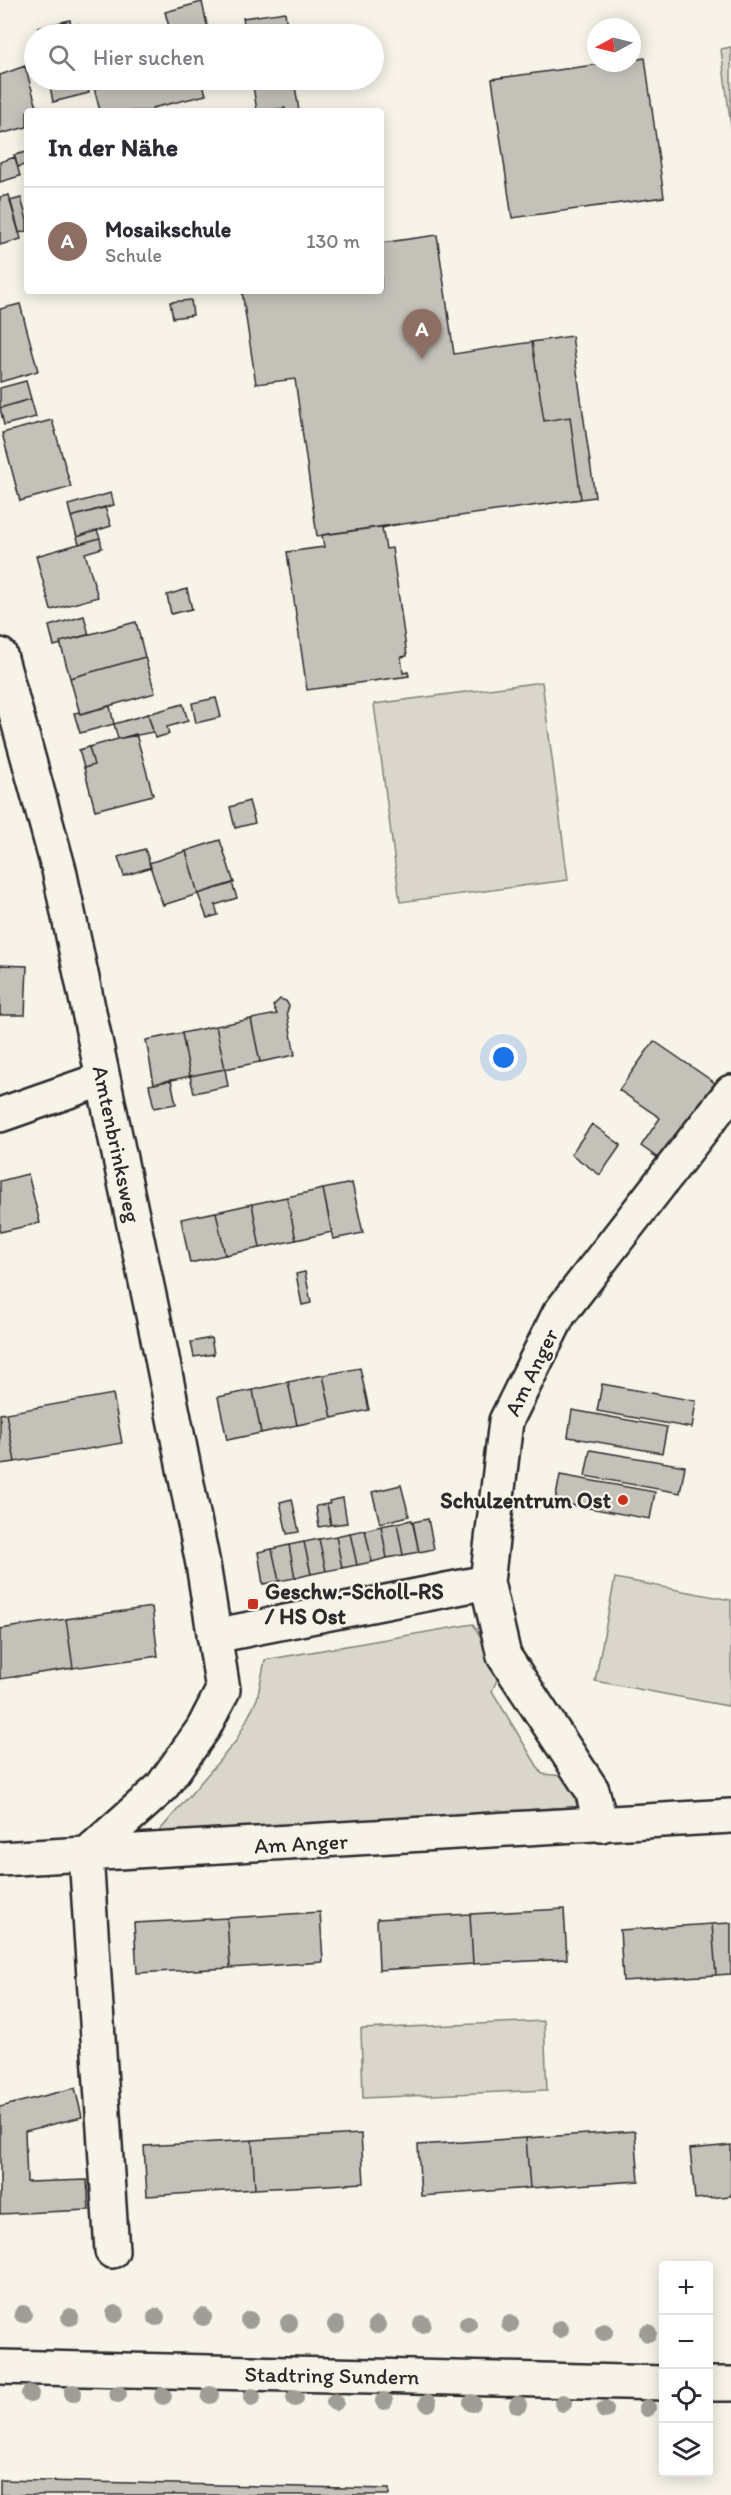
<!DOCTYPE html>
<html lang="de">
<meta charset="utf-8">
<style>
:root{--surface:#fff;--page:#f2f2f3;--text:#2b2b33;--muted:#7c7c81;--line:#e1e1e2;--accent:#c8321e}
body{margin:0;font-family:Itim,sans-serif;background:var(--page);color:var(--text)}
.controls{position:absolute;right:18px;bottom:18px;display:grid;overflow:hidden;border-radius:6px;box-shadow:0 3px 15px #0003}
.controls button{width:54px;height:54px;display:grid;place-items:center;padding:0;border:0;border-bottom:2px solid var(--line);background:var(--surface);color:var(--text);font:30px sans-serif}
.compass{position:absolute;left:587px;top:18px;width:54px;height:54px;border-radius:50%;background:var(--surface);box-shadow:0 3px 15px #0003;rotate:263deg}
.you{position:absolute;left:504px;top:1058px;width:21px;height:21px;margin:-15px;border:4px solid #fff;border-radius:50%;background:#1a73e8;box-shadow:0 0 0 9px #1a73e833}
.badge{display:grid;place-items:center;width:39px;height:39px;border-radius:50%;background:var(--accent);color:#fff;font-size:20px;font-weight:700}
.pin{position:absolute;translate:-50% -50px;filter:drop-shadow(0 2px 3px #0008)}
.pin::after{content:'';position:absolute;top:32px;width:21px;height:18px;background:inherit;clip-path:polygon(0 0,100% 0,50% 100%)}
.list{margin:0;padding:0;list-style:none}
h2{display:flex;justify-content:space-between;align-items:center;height:78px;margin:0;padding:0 24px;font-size:26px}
h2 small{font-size:20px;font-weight:400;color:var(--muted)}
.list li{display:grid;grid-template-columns:39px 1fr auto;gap:18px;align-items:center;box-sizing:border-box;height:108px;padding:0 24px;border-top:2px solid var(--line)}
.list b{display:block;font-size:22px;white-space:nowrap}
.list p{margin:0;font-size:20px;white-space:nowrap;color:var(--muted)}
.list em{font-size:20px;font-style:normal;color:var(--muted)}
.icon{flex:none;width:33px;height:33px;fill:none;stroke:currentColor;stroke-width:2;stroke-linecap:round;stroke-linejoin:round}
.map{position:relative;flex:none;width:731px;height:2495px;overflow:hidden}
.search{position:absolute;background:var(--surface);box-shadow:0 3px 15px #0003;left:24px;top:24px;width:360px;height:66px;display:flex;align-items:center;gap:15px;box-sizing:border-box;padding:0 21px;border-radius:33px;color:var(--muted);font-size:22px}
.panel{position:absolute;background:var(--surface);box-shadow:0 3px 15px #0003;left:24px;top:108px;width:360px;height:186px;border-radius:6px}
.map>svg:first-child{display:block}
.green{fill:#dad6cc;stroke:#82807c;stroke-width:1.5}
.building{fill:#c4c1b9;stroke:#2b2b2b;stroke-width:1.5}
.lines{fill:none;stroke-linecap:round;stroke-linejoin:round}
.minor-casing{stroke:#2b2b2b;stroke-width:38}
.major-casing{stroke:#2b2b2b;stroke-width:38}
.minor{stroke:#f7f3e8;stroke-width:33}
.major{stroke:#f7f3e8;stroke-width:33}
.tree{fill:#9f9d96}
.poi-dot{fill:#c8321e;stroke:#f7f3e8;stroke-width:2}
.labels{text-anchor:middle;stroke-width:4.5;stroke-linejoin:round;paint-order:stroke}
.street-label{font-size:22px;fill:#2b2b2b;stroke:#f7f3e8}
.poi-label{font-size:22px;font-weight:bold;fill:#2b2b2b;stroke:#f7f3e8;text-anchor:end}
</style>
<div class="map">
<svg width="731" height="2495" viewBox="0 0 731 2495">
<rect width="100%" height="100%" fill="#f7f3e8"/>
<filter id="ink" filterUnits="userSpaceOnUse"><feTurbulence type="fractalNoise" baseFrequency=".0167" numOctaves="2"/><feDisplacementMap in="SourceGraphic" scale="12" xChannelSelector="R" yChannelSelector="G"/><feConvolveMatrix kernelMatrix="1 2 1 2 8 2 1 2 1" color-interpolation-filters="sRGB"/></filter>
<g filter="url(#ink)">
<path class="green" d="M 731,47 L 731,127 L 721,49 Z
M 542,682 L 568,880 L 400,902 L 374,704 Z
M 615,1578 L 731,1600 L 731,1689 L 728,1706 L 595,1681 Z
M 473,1624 L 501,1671 L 492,1691 L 542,1774 L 565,1776 L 585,1806 L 156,1835 L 236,1741 L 257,1699 L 265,1660 Z
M 544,2021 L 547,2090 L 363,2098 L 361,2029 Z"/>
<path class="building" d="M 202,2 L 209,34 L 171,34 L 165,12 Z
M 285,12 L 288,34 L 246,34 L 243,18 Z
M 70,20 L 71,26 L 78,24 L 81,34 L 39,34 L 38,28 Z
M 645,58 L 664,197 L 512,218 L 492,79 L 609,63 L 632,63 L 632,60 Z
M 25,66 L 38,111 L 27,111 L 27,127 L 0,134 L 0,75 Z
M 49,80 L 85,80 L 89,93 L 53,102 Z
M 92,80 L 202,80 L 206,95 L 152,108 L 153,111 L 100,111 Z
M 252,80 L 294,80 L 299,111 L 285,111 L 285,108 L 257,111 Z
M 27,152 L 27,164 L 18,167 L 14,155 Z
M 15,157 L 20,176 L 0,182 L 0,162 Z
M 9,195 L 21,239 L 0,245 L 0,197 Z
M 21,198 L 27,220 L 27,231 L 19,233 L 10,201 Z
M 437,235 L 454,354 L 532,342 L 544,421 L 570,417 L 581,499 L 317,536 L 295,379 L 256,384 L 242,291 L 381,291 L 381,243 Z
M 191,300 L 193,315 L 173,318 L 170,302 Z
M 20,304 L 38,371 L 0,382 L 0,309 Z
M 572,336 L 595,497 L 581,499 L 570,417 L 544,421 L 532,342 Z
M 26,381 L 31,399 L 0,408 L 0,388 Z
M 31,399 L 36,417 L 4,425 L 0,408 Z
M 52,420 L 71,487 L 20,501 L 2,433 Z
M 111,493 L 114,505 L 71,517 L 68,505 Z
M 105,507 L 111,526 L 77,537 L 71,517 Z
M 399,524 L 382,528 L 386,549 L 392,548 L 407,656 L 401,657 L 403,673 L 408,672 L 409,676 L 307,690 L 287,552 L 324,547 L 322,535 Z
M 97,530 L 100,538 L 79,544 L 77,537 Z
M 100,538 L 102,548 L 85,553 L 98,597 L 51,610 L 36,556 Z
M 187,589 L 192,609 L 171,614 L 167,595 Z
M 84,616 L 89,635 L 60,642 L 61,644 L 54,646 L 49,626 Z
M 136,622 L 145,657 L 70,678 L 60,642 Z
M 145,657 L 155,693 L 80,714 L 70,678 Z
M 216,698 L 221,717 L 196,723 L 192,703 Z
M 183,704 L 188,721 L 167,727 L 169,734 L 155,738 L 148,714 Z
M 110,706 L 114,724 L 80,733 L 74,713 L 79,712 L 80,714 Z
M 148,714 L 153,732 L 118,739 L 114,724 Z
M 136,734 L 153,795 L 95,810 L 84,768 L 94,765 L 89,747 Z
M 89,747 L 94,765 L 84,768 L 79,750 Z
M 249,801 L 255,823 L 235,828 L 230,807 Z
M 220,840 L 234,883 L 198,894 L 186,851 Z
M 145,849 L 151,867 L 124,876 L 118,857 Z
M 186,851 L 198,894 L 163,905 L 149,863 Z
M 232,883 L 237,898 L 215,905 L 218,915 L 207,918 L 198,894 Z
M 0,965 L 27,966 L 25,1015 L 0,1015 Z
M 280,999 L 286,1001 L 289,1006 L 287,1012 L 295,1055 L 260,1062 L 251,1019 L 277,1014 L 273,1006 Z
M 251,1019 L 260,1062 L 225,1069 L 216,1026 Z
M 216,1026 L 225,1069 L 190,1076 L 182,1033 Z
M 182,1033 L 190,1076 L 154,1084 L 146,1040 Z
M 654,1041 L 718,1085 L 665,1163 L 641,1146 L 660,1118 L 619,1090 Z
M 225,1069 L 228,1086 L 194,1093 L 190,1076 Z
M 171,1080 L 176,1104 L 154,1108 L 149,1085 Z
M 592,1124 L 621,1145 L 600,1175 L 571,1154 Z
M 28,1174 L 40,1223 L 0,1232 L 0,1181 Z
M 352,1183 L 363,1233 L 333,1239 L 323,1189 Z
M 323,1189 L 332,1232 L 296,1240 L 287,1197 Z
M 287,1197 L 296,1240 L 260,1248 L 252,1204 Z
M 252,1204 L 260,1248 L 225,1255 L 216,1212 Z
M 216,1212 L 225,1255 L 190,1263 L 181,1219 Z
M 305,1272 L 311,1303 L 302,1305 L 296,1274 Z
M 211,1338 L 214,1354 L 194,1357 L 191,1342 Z
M 360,1368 L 369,1410 L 332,1418 L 323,1375 Z
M 323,1375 L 332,1418 L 297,1425 L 288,1382 Z
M 288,1382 L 297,1425 L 261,1433 L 253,1390 Z
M 602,1384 L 696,1401 L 692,1428 L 597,1411 Z
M 253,1390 L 261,1433 L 227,1440 L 218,1397 Z
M 113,1394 L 122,1443 L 15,1462 L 6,1413 Z
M 572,1410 L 667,1427 L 662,1453 L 568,1437 Z
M 6,1413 L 15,1462 L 0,1464 L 0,1414 Z
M 590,1450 L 685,1466 L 680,1493 L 585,1476 Z
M 560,1475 L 655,1492 L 650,1519 L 555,1502 Z
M 401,1485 L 409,1516 L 380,1523 L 372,1492 Z
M 343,1498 L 347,1523 L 331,1525 L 327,1504 L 330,1504 L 329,1501 Z
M 292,1499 L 299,1532 L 287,1534 L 280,1502 Z
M 327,1504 L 331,1525 L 319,1527 L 316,1506 Z
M 428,1519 L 434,1549 L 419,1552 L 413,1522 Z
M 412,1520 L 419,1552 L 403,1555 L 397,1523 Z
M 397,1523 L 403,1555 L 387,1558 L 381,1526 Z
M 381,1526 L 387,1558 L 372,1562 L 365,1530 Z
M 365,1530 L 372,1562 L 357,1565 L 350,1533 Z
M 350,1533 L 357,1565 L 342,1568 L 336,1536 Z
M 336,1536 L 342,1568 L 326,1571 L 319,1539 Z
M 319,1539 L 326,1571 L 311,1574 L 304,1542 Z
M 304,1542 L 311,1574 L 295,1578 L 289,1545 Z
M 289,1545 L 295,1578 L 279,1581 L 272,1549 Z
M 272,1549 L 279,1581 L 263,1584 L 258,1552 Z
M 152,1607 L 158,1656 L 73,1668 L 66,1619 Z
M 66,1619 L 73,1668 L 0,1679 L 0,1629 Z
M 564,1909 L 567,1959 L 473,1964 L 470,1914 Z
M 320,1912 L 323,1962 L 230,1968 L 227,1918 Z
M 470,1914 L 473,1964 L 379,1970 L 377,1919 Z
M 227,1918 L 230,1968 L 137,1973 L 134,1923 Z
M 731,1923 L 731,1974 L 716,1975 L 712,1924 Z
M 712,1924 L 716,1975 L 623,1981 L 620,1930 Z
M 75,2088 L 82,2117 L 25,2131 L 27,2182 L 87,2180 L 89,2210 L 0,2214 L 0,2107 Z
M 635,2131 L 639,2181 L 530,2188 L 526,2138 Z
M 361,2134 L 364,2183 L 255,2189 L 252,2140 Z
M 526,2138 L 530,2188 L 421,2196 L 418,2145 Z
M 252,2140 L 255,2189 L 147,2196 L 144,2146 Z
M 731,2145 L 731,2196 L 695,2199 L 690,2149 Z
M 0,2480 L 389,2489 L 389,2495 L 0,2495 Z"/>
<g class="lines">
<defs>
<path id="minor" d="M 0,655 L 59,870 L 159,1343 L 203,1564 L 223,1690 L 203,1729 L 161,1788 L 86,1855
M 0,1115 L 103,1079
M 214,1636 L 487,1582
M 601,1825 L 592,1790 L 504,1656 L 487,1582 L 506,1421 L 559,1314 L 731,1092
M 86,1855 L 112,2251
M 0,1859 L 731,1816"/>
<path id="major" d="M 0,2367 L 664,2383
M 708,2384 L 731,2384"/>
</defs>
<use href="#minor" class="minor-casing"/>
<use href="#major" class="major-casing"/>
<use href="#minor" class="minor"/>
<use href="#major" class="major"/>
</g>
<g class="tree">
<circle cx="23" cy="2314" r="9"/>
<circle cx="115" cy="2314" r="9"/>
<circle cx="70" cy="2317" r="9"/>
<circle cx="156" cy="2317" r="9"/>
<circle cx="203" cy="2317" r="9"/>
<circle cx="249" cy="2320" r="9"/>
<circle cx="289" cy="2323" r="9"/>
<circle cx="422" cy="2324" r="9"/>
<circle cx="468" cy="2324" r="9"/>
<circle cx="510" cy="2324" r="9"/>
<circle cx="336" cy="2325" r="9"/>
<circle cx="377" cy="2325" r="9"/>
<circle cx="560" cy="2329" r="9"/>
<circle cx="604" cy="2332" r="9"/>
<circle cx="648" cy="2333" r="9"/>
<circle cx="73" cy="2393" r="9"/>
<circle cx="30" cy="2394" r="9"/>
<circle cx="118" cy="2394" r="9"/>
<circle cx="210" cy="2395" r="9"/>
<circle cx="163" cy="2396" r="9"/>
<circle cx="252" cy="2397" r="9"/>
<circle cx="295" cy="2398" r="9"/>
<circle cx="384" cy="2401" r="9"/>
<circle cx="335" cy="2402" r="9"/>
<circle cx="428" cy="2403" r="9"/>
<circle cx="472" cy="2403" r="9"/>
<circle cx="563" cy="2403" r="9"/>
<circle cx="518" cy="2405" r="9"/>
<circle cx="647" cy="2408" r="9"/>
<circle cx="605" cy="2410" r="9"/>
</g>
</g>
<g class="poi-dot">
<circle cx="623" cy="1500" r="6"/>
<rect x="247" y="1598" width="12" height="12" rx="3"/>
</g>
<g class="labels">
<g class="street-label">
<text transform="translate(117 1144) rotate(78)" y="8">Amtenbrinksweg</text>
<text transform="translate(531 1372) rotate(-64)" y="8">Am Anger</text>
<text transform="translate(301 1843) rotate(-3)" y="8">Am Anger</text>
<text transform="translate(332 2375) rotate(1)" y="8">Stadtring Sundern</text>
</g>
<g class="poi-label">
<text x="611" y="1508">Schulzentrum Ost</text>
<text x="265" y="1599" text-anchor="start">Geschw.-Scholl-RS<tspan x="265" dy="25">/ HS Ost</tspan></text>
</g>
</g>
</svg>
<div class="controls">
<button>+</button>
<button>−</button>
<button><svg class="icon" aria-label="locate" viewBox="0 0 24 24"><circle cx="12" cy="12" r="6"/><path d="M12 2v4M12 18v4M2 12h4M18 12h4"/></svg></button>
<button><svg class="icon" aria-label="layers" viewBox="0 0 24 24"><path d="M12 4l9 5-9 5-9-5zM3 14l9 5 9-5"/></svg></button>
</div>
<svg class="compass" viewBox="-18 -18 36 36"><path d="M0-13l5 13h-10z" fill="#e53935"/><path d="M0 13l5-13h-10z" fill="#7c7c81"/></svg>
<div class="you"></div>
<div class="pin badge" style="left:422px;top:359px;background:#8d6e63">A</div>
<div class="search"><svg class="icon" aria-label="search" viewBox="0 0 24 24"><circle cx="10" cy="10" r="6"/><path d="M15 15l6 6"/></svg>Hier suchen</div>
<section class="panel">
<h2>In der Nähe<small></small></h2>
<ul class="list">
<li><span class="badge" style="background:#8d6e63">A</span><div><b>Mosaikschule</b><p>Schule</p></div><em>130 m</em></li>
</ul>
</section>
</div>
